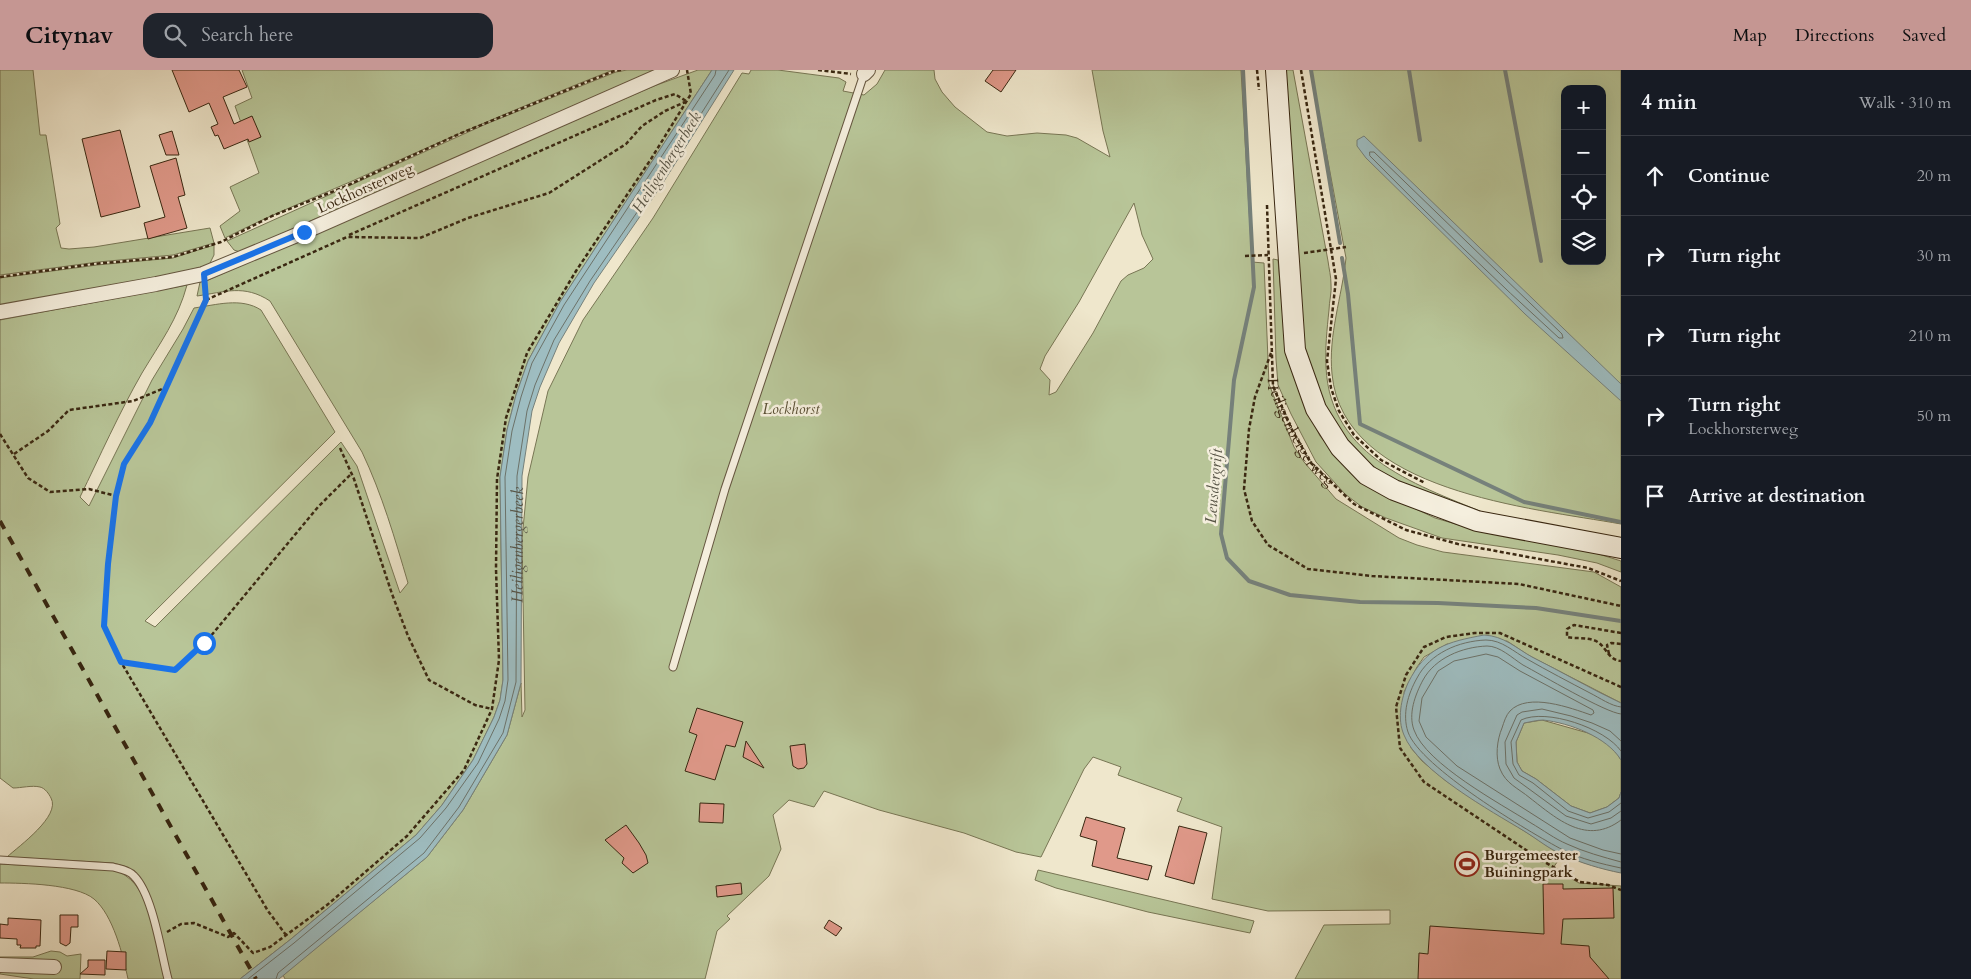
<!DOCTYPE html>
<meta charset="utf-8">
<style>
:root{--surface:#171b24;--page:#20242c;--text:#f1f3f6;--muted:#9ea1a6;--line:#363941;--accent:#c59692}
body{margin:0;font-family:Cardo,serif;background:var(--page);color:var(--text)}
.controls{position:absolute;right:15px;top:15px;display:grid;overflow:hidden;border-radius:10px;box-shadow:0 5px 20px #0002}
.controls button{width:45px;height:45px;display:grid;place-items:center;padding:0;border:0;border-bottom:1px solid var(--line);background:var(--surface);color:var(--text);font:25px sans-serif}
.stop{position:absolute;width:15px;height:15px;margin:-11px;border:4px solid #1a73e8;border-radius:50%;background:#fff}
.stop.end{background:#1a73e8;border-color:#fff;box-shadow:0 1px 5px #0008}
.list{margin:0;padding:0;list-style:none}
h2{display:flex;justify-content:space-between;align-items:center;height:65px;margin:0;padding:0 20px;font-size:21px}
h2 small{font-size:16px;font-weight:400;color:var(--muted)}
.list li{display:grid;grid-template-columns:32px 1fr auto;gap:15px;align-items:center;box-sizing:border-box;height:80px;padding:0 20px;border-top:1px solid var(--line)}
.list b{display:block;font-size:19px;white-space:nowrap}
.list p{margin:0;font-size:16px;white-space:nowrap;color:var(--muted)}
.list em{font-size:16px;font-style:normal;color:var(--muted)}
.icon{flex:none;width:28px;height:28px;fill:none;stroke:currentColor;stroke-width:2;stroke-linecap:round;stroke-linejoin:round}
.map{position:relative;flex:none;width:1621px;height:909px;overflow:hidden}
header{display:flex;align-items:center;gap:30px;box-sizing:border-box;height:70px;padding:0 25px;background:var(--accent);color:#111}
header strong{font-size:24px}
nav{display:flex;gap:28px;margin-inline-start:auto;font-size:18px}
.search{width:350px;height:45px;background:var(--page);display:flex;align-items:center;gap:12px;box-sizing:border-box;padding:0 18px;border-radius:15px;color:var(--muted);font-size:19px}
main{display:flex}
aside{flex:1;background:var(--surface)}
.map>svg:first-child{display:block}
.green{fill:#b8c598;stroke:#787654;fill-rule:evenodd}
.water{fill:#9ebdc1;stroke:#76817b}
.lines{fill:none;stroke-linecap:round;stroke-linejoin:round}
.shore{stroke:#6c7269;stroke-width:1}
.stream{stroke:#76817b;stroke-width:4}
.building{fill:#e0998a;stroke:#392711}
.lane-casing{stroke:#665740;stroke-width:9}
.street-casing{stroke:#665740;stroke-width:16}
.secondary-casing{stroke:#392711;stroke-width:22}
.path{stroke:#392711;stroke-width:2.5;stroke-dasharray:4 2.5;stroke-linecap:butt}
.lane{stroke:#f5efde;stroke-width:7}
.street{stroke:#f5efde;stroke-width:14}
.secondary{stroke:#f5efde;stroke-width:20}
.rail{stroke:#392711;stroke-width:4;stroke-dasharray:9 9;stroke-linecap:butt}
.route{stroke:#1a73e8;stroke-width:6}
.labels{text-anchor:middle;stroke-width:5;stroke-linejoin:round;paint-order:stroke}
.street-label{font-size:15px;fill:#392711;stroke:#f5efde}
.park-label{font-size:15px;font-style:italic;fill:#594e33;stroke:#f5efde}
.poi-label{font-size:15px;font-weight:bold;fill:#392711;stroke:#f5efde;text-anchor:start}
.water-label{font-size:16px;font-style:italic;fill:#575446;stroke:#f5efde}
</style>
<header>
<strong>Citynav</strong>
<div class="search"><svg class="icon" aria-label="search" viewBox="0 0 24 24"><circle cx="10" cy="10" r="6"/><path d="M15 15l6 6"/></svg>Search here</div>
<nav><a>Map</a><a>Directions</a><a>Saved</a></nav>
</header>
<main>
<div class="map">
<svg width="1621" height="909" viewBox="0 0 1621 909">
<rect width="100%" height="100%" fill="#efe7cc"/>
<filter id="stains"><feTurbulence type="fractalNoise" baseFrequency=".004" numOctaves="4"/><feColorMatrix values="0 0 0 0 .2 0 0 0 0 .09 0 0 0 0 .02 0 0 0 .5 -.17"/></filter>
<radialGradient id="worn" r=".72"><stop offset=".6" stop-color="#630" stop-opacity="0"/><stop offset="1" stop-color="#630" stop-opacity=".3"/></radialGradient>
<path class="green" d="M 0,0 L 33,0 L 40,65 L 46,65 L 60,154 L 56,158 L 61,178 L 69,179 L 94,177 L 210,158 L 214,173 L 173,185 L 98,192 L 0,205 Z
M 242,0 L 613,0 C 524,35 437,73 350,112 C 308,130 266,147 225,168 L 220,156 L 240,141 L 230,117 L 259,103 L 235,36 L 252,28 Z
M 627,0 L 655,0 L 240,182 L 234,180 L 227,171 L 486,54 L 616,2 Z
M 698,0 L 712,0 L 560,232 L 528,291 L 516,325 L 507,360 L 500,407 L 503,610 L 500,630 L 494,647 L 473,690 L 442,735 L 416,765 L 291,869 L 240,909 L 171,909 L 137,804 L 127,797 L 113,793 L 7,787 C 19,776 61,746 51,728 C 49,724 45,718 40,717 C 32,715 21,718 13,718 L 0,708 L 0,250 L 187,215 C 178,249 160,273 142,303 C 119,343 100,386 80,427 L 89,436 L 152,310 L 183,259 L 194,238 C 216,235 241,227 261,240 L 335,362 L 145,551 L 155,557 L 341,372 L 357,396 L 400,523 L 408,513 C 395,469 382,424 362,382 L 270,231 C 244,214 225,222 197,226 L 200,212 L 208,210 L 654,16 Z
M 751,0 L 778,0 L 839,8 L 846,12 L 843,21 L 864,25 L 877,14 L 885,0 L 934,0 L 935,9 L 942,22 L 955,37 L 987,62 L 1007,66 L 1037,63 L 1066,65 L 1077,68 L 1110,87 L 1103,61 L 1092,0 L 1241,0 L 1252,192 L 1264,193 L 1269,314 L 1294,377 L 1304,392 L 1336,429 L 1399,468 L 1417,475 L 1443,482 L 1594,502 L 1621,517 L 1621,633 L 1528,585 L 1507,571 L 1447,574 L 1424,587 L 1417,597 L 1404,622 L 1411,678 L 1422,691 L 1446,711 L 1562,785 L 1553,798 L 1579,813 L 1621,816 L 1621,909 L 1295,909 L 1324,855 L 1390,854 L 1390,840 L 1268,841 L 1212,829 L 1222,757 L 1177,741 L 1182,728 L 1118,705 L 1121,697 L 1093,687 L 1084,699 L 1041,787 L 1016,782 L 964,763 L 879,740 L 824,721 L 814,737 L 789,730 L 773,745 L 781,779 L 769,806 L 727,846 L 730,849 L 717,861 L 705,909 L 285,909 L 283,905 L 427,787 L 463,740 L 507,665 L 521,613 L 522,647 L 525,640 L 522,469 L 528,407 L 548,321 L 583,250 L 653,148 L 742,3 L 749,4 ZM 1134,133 L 1142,165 L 1153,189 L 1144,198 L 1128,205 L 1121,211 L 1093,263 L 1056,322 L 1049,325 L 1050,310 L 1040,299 L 1045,286 L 1079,232 Z
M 1283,0 L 1293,0 L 1328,191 C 1329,199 1331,206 1331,214 C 1332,222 1329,232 1329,240 C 1327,259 1325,278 1326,297 C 1330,389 1420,416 1492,446 L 1455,438 L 1389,409 L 1360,385 L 1337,359 L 1325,338 L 1304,278 Z
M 1311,0 L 1621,0 L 1621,454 C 1532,438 1343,422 1332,304 C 1328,265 1342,227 1346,188 ZM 1565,19 L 1602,19 L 1602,191 L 1565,191 Z
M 214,175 L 214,185 L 209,195 L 170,205 L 0,236 L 0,208 L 97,195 L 173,188 Z
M 1273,189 L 1278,190 L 1284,259 L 1307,340 L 1320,366 L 1335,384 L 1384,424 L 1435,448 L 1459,455 L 1573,476 L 1621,491 L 1621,502 L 1597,493 L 1558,485 L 1442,468 L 1386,448 L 1362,437 L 1345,424 L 1316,392 L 1291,344 L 1278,315 L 1276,289 Z
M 1542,650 L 1588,663 L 1604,670 L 1614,679 L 1621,690 L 1621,722 L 1619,728 L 1607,737 L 1590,743 L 1571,736 L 1536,709 L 1522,701 L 1517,692 L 1516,672 L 1524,653 Z
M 0,794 L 104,799 C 112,800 120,801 126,806 C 152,823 158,880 165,909 L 128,909 C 123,885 113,845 94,829 C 76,814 23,813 0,813 Z
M 1038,800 L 1254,851 L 1250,863 L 1148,842 L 1056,818 L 1035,810 Z
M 51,881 L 60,882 L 67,886 L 81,884 L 80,909 L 34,909 L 0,904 L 0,887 L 33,887 Z"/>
<path class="water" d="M 712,0 L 734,0 L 661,116 L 594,213 L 559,273 L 540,317 L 532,341 L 522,406 L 521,613 L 507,665 L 463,740 L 427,787 L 279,909 L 240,909 L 291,869 L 416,765 L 442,735 L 473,690 L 494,647 L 500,630 L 503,610 L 500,407 L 507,360 L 516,325 L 528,291 L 560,232 Z
M 1364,66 L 1621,314 L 1621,331 L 1525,244 L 1366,88 L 1357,76 L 1357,70 Z
M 1484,565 C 1504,566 1516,578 1532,587 C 1562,602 1591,619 1621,633 L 1621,690 C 1607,667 1570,653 1543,650 C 1537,650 1530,652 1524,653 L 1516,672 L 1517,692 L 1522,701 L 1536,709 L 1571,736 L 1590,743 L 1607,737 L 1619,728 L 1621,722 L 1621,803 C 1601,799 1581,793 1563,785 C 1549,779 1537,769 1524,761 C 1491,741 1418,701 1404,665 C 1397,649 1401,629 1408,613 C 1426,577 1447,572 1484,565 Z"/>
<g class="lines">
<g class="shore">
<path d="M 1370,82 L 1374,82 L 1562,264 L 1563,268 L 1559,268 C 1494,209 1431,148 1370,86 Z"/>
<path d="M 1621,637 C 1611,636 1600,628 1590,623 C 1569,612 1548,601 1527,589 C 1514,582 1502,570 1486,570 C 1459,571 1430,583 1417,608 C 1408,624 1402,644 1408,662 C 1420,697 1529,762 1563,780 C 1581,789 1602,794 1621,798"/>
<path d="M 1621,644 C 1606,643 1540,604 1523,595 C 1512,588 1500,576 1487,576 C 1462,577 1435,588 1423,610 C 1415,625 1408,644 1414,660 C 1426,694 1501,734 1531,753 C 1543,760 1555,769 1567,774 C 1584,782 1603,787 1621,792"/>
<path d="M 1621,671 L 1610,661 L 1592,653 L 1571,646 L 1542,639 L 1522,642 L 1517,645 L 1505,672 L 1506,694 L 1514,708 L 1566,746 L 1591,754 L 1611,748 L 1621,741"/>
<path d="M 1621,681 C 1605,658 1546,638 1521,650 L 1511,672 L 1513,694 L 1519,705 L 1533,713 L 1568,741 L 1588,748 L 1609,742 L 1621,733"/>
<path d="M 1621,750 C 1587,776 1557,749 1530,728 C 1518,718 1506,714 1500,699 C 1495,687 1497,670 1502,658 C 1504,652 1506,645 1510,641 C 1528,622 1571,638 1591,645 L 1594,643 L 1593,640 L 1520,601 L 1498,587 L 1486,584 L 1454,591 L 1438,601 L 1422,628 L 1419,651 L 1426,667 L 1457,696 L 1570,768 L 1603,780 L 1621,784"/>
<path d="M 248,909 L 294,873 L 420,768 L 446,738 L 478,693 L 499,649 L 505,631 L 508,610 L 505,407 L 512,361 L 521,327 L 532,293 L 564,235 L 715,5 L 716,0"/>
<path id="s1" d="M 276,909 L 278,903 L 424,783 L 459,737 L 503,663 L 516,612 L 517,406 L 527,341 L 535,315 L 554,270 L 590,211 L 657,113 L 729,0"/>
</g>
<path class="stream" d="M 1243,0 L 1254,217 L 1234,310 L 1221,464 L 1227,488 L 1249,511 L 1290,525 L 1360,532 L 1438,533 L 1536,538 L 1621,551
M 1311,0 L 1340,173
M 1409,0 L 1420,70
M 1505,0 L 1541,191
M 1342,188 L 1348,224 L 1360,354 L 1524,432 L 1621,452"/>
</g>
<path class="building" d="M 172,0 L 239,0 L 247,17 L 223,27 L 234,54 L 252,46 L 261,67 L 249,72 L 248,69 L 224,79 L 218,65 L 215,66 L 211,57 L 218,54 L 209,33 L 189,42 Z
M 993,0 L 1016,0 L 1001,22 L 985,11 Z
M 120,60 L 140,137 L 101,147 L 82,69 Z
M 172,61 L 179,85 L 166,85 L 159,65 Z
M 176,88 L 185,125 L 178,127 L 187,158 L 148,169 L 144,153 L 165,147 L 150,96 Z
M 697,638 L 743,652 L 735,677 L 726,675 L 715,710 L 685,701 L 697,665 L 689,662 Z
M 746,671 L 764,698 L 743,687 Z
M 805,674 L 807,694 L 804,698 L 798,699 L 793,696 L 790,676 Z
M 700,733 L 724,734 L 723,753 L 699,752 Z
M 1086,747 L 1125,758 L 1117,788 L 1152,796 L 1148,810 L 1092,796 L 1097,771 L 1080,766 Z
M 626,755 L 639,773 L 646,785 L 648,793 L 633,803 L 622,793 L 624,788 L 605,770 Z
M 1179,756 L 1207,763 L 1194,814 L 1165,806 Z
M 741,813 L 742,824 L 717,827 L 716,816 Z
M 1543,814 L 1563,814 L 1563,819 L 1613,818 L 1614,848 L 1563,849 L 1561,874 L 1589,876 L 1590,887 L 1609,909 L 1418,909 L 1419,883 L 1428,884 L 1430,856 L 1544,864 Z
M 60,845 L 78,845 L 78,857 L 71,857 L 70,873 L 66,876 L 60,873 Z
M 8,848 L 41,850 L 40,876 L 36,876 L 36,878 L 20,878 L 21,875 L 17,875 L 17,869 L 0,868 L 0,854 L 8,855 Z
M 829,850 L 842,858 L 836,866 L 824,858 Z
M 107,881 L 126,882 L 126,900 L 106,899 Z
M 88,890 L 105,890 L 105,905 L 80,904 L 88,897 Z"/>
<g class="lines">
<defs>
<path id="lane" d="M 673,597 L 725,419 L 864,4
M 0,790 L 113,797 C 120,799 129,800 134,806 C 153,825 161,883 168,909"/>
<path id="street" d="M 864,4 L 868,0
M 0,242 L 156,214 L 203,204 L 304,162 L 672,0
M 0,895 L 54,897"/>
<path id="secondary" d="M 1276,0 L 1295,280 L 1316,339 L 1340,377 L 1367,405 L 1394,420 L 1477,451 L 1621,478"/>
</defs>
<use href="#lane" class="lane-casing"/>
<use href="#street" class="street-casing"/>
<use href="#secondary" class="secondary-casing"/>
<g class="path">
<path d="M 818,0 L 851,4"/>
<path d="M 1257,0 L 1259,20"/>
<path d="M 1301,0 L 1336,209 L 1327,291 L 1331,318 L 1339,341 L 1354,365 L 1381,390 L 1425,413"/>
<path id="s2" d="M 1267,135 L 1273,316 L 1291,358 L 1311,393 L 1354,434 L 1406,460 L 1458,474 L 1588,498 L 1621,511"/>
<path d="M 349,165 L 656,30 L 675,24 L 686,31"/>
<path d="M 1304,183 L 1346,177"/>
<path d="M 1245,186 L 1268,185"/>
<path d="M 0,207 L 93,194 L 173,187 L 221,172 L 272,146 L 344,117 L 459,64 L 594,9 L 614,1 L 622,0"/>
<path d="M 205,218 L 206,230 L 150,353 L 125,394 L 116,426 L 108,494 L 103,556 L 121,592 L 268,841 L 286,865"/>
<path d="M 206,230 L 347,167 L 420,168 L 468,148 L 549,123 L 626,74 L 642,56 L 665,41 L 685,32"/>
<path d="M 1271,283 L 1255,327 L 1249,359 L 1244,419 L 1252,451 L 1268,475 L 1308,499 L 1372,506 L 1519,514 L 1621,536"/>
<path d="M 0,364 L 28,408 L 50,422 L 89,419 L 116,426"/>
<path d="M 340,378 L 354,409 L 392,524 L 408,566 L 429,610 L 475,635 L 492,639"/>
<path d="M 14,384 L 48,361 L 69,340 L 133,331 L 167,317"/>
<path d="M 1621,563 L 1574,555 L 1567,559 L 1567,567 C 1576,569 1587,567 1596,571 C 1606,576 1608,590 1621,591"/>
<path d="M 1609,584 L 1607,575 L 1611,573 L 1621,574"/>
<path d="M 122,592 L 175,600 L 205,573 L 318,437 L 352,403"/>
<path d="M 1621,617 L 1500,563 L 1475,563 L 1446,567 L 1424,577 L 1406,605 L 1396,637 L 1400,678 L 1424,712 L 1541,790 L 1580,812 L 1608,815 L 1621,820"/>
<path d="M 167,862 L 181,854 L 194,853 L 228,867 L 234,863 L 253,883 L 270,877 L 327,835 L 407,766 L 464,700 L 492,639 L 499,590 L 496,499 L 497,409 L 506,348 L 527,283 L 576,201 L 651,89 L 691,24 L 687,0"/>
</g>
<use href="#lane" class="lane"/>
<use href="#street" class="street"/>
<use href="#secondary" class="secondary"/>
<path class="rail" d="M 0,451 L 256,909"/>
</g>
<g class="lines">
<path class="route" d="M 204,573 L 175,600 L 121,592 L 104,556 L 108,494 L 116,426 L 124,394 L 150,353 L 206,230 L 204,204 L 304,162"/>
</g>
<defs>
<symbol id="stadium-ring" viewBox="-11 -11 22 22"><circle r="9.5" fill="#f5efde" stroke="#8f2418" stroke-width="1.5"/><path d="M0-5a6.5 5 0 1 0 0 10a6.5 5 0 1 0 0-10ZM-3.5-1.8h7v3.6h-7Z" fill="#8f2418"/></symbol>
</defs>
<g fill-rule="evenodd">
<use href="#stadium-ring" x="1453" y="780" width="28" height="28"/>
</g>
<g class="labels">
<g class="street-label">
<text transform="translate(365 118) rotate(-24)" y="5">Lockhorsterweg</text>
<text dy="5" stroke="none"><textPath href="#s2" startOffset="235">Heiligenbergerweg</textPath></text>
</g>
<g class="park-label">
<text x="791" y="344">Lockhorst</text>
</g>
<g class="poi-label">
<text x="1484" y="790">Burgemeester<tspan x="1484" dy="17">Buiningpark</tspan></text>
</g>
<g class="water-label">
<text transform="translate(666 92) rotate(-58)" y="6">Heiligenbergerbeek</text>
<text transform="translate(1213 416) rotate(-85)" y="6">Leusdergrift</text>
<text dy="6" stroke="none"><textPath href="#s1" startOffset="529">Heiligenbergerbeek</textPath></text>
</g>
</g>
<rect width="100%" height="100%" filter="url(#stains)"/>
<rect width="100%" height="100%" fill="url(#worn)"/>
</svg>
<div class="controls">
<button>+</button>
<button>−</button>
<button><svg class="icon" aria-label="locate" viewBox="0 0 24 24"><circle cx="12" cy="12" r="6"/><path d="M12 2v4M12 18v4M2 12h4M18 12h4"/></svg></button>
<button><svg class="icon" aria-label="layers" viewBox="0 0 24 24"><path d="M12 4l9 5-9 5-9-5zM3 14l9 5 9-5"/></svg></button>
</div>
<div class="stop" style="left:204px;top:573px"></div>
<div class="stop end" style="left:304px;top:162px"></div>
</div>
<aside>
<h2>4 min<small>Walk · 310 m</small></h2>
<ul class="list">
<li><svg class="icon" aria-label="ahead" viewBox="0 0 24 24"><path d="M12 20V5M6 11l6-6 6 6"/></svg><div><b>Continue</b></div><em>20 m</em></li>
<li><svg class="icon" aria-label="right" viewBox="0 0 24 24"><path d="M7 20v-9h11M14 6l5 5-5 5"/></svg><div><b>Turn right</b></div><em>30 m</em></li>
<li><svg class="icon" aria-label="right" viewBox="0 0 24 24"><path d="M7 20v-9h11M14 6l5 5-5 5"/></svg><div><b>Turn right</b></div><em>210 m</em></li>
<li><svg class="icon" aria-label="right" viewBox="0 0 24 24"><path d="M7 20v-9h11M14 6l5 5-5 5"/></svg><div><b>Turn right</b><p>Lockhorsterweg</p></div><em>50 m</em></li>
<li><svg class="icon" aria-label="arrive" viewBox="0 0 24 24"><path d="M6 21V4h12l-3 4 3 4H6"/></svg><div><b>Arrive at destination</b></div></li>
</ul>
</aside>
</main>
